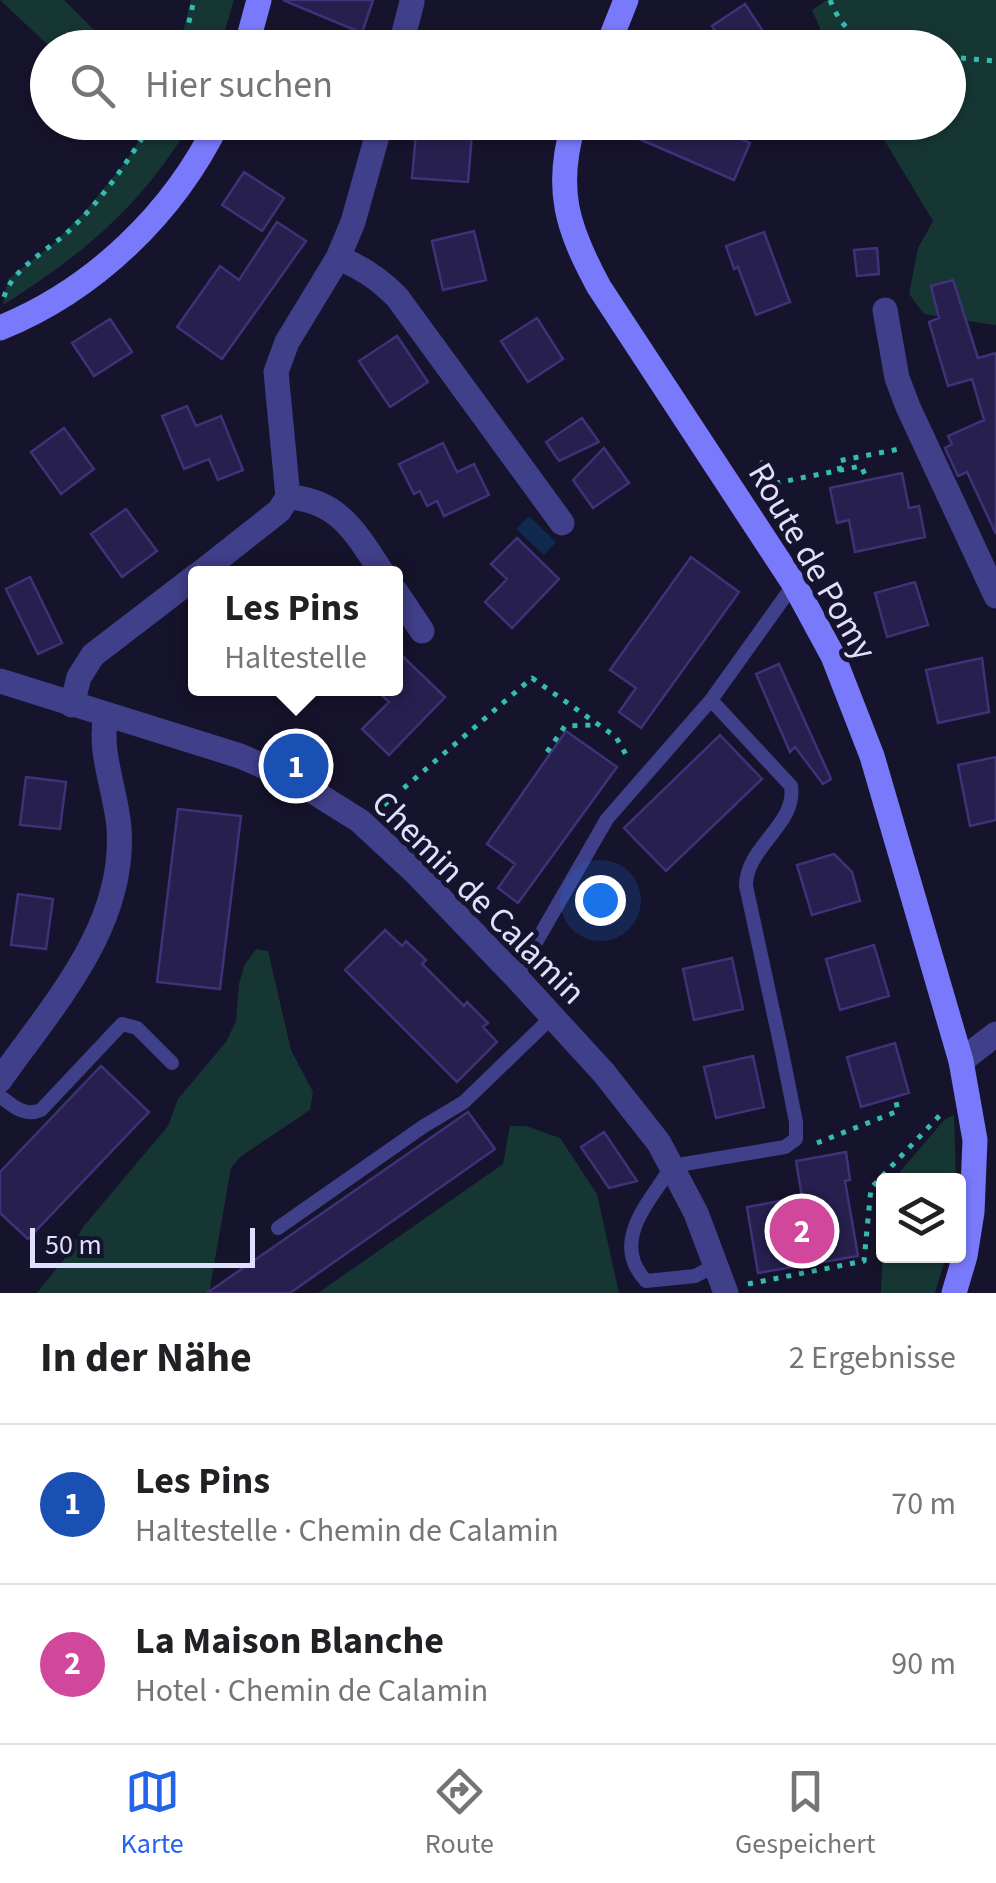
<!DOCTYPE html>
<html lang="de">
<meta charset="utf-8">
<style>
:root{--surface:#fff;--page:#f2f2f2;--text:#202124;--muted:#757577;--line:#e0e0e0;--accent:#2563eb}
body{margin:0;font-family:"Source Sans 3",sans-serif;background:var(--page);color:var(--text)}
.controls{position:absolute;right:30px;bottom:30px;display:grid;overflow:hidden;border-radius:10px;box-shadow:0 2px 8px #0004}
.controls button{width:90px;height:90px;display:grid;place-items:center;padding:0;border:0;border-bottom:2px solid var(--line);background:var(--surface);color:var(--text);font:50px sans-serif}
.scale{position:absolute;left:30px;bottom:25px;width:225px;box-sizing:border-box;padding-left:10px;border:5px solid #e1dffe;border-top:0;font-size:28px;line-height:35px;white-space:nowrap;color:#e1dffe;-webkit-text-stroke:8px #16132c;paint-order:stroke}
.you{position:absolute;left:600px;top:900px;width:35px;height:35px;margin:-25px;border:8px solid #fff;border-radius:50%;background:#1a73e8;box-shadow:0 0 0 15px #1a73e833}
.badge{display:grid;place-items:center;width:65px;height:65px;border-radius:50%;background:var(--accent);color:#fff;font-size:32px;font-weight:700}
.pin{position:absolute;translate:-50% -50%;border:5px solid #fff;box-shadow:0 2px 10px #0006}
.popup{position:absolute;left:188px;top:566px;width:215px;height:130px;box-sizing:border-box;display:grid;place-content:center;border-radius:10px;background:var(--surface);filter:drop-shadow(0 2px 8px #0005);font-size:32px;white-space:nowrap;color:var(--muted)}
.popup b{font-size:38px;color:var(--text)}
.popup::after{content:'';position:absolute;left:50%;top:100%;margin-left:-20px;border:20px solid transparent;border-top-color:var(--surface)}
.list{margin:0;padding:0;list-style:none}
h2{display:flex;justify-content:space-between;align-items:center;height:130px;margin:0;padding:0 40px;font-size:42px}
h2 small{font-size:32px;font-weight:400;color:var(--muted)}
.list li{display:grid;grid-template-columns:65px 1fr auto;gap:30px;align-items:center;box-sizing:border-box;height:160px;padding:0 40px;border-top:2px solid var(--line)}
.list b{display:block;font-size:38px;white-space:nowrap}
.list p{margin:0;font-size:32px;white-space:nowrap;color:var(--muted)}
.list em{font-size:32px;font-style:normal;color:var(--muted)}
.icon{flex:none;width:55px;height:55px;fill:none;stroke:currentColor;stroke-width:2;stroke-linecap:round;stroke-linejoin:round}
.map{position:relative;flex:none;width:996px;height:1293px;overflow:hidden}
.search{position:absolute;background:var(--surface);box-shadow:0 2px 8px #0004;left:30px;right:30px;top:30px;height:110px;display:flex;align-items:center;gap:25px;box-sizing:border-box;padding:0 35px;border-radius:55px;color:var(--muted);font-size:38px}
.sheet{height:450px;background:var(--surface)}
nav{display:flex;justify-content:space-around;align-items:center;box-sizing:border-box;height:140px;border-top:2px solid var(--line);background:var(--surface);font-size:28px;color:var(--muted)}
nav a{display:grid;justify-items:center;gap:5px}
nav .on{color:var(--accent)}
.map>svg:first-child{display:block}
.green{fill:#163634}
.water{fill:#0f294f}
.building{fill:#271f4d;stroke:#3e3278;stroke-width:2.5}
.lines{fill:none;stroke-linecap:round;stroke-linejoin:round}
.path{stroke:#35bcb0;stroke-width:5;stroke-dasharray:5 8;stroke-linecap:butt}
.service{stroke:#403f8a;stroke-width:14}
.minor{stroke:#403f8a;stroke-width:25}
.secondary{stroke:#797afb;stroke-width:25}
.labels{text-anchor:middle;stroke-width:10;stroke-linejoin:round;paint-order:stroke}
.street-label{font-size:35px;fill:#e1dffe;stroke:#16132c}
</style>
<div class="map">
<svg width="996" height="1293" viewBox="0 0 996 1293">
<rect width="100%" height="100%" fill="#16132c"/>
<path class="green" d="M 0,0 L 64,0 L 111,47 L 50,47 Z
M 191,0 L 234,0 L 220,47 L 179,47 Z
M 827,0 L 996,0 L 996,325 L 967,321 L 964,311 L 944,317 L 924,314 L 909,294 L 918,248 L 933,221 L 874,123 L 948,122 L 948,48 L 828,47 L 812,10 Z
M 150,123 L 191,123 C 141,206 85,253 3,305 L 8,279 L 53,244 L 87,209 L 127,160 Z
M 256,949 L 268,951 L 291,1050 L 313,1092 L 310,1110 L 240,1157 L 231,1168 L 209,1293 L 37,1293 L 69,1253 L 83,1227 L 168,1126 L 178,1099 L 226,1042 L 236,1021 L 239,984 L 244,966 Z
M 954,1115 L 956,1180 L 893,1180 L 945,1119 Z
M 510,1126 L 526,1126 L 560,1138 L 597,1194 L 619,1293 L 318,1293 L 503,1164 Z
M 883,1247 L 884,1256 L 946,1256 L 935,1293 L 881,1293 Z"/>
<path class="water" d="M 529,516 L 556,542 L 544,555 L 516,529 Z"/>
<path class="building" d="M 283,0 L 373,0 L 362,33 Z
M 745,4 L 774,48 L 725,48 L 712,26 Z
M 417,122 L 473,122 L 468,182 L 412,178 Z
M 600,122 L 702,122 L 750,143 L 734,180 Z
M 244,172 L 284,198 L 262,231 L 222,205 Z
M 277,222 L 306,241 L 222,359 L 177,327 L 220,266 L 239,280 Z
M 474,231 L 486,280 L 443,290 L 432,241 Z
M 764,232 L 790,302 L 756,315 L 738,267 L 734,269 L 726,246 Z
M 877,248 L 879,274 L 857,276 L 854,250 Z
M 953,280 L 978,358 L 996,353 L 996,534 L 967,472 L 958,476 L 945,448 L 952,444 L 948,436 L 984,420 L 972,379 L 948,386 L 929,322 L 939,318 L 931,286 Z
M 537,318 L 563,359 L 528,382 L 501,341 Z
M 110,319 L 132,352 L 94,376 L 72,343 Z
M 397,336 L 428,382 L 390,407 L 359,361 Z
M 187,406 L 196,426 L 221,416 L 243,470 L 218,480 L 209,459 L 184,469 L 162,416 Z
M 582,418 L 599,442 L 559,461 L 546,442 Z
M 64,428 L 94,469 L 61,494 L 31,452 Z
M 443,443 L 457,472 L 474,464 L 489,495 L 444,516 L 437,501 L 427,506 L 420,491 L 414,494 L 399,464 Z
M 604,448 L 629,483 L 593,508 L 573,480 Z
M 902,473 L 909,508 L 919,506 L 925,537 L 855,552 L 849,520 L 837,523 L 830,488 Z
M 126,509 L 157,551 L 122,577 L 91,534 Z
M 517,538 L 559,579 L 512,628 L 485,602 L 507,579 L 491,564 Z
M 691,557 L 739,592 L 641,728 L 619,712 L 636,688 L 610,670 Z
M 30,577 L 62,643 L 38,654 L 6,589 Z
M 915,582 L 928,625 L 887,637 L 875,593 Z
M 396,650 L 445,697 L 389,755 L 362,729 L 389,702 L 374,688 L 396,688 Z
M 982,658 L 989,712 L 938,723 L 926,670 Z
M 779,664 L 831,779 L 823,784 L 795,747 L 790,752 L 756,674 Z
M 566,731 L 617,767 L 518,903 L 498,888 L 515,864 L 487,844 Z
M 720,735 L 762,779 L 666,871 L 624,828 Z
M 996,757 L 996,820 L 970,826 L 958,765 Z
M 26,777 L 66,782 L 60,829 L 20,825 Z
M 178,809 L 241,816 L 220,989 L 157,982 Z
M 834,854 L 852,872 L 860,901 L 812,915 L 797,865 Z
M 18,894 L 53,899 L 46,949 L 11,945 Z
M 385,930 L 402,946 L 406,941 L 426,960 L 422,964 L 464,1006 L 467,1002 L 488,1023 L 483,1027 L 497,1042 L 457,1082 L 345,970 Z
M 874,945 L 889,996 L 840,1010 L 826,959 Z
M 732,958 L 743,1009 L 694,1020 L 683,969 Z
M 895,1043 L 909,1093 L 861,1107 L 847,1057 Z
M 753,1056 L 764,1107 L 716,1118 L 704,1067 Z
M 101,1066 L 149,1112 L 28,1239 L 0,1213 L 0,1172 Z
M 468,1112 L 495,1149 L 290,1293 L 207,1293 Z
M 604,1132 L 637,1181 L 609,1188 L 581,1147 Z
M 846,1152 L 850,1180 L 845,1181 L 858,1256 L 758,1273 L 747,1207 L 802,1197 L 796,1161 Z"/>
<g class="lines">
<path class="path" d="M 830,0 C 842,30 857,40 887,48
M 183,48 L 194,0
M 948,57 L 996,61
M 4,297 C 13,267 48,251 70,230 C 102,200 129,160 152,122
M 840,471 L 838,461 L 899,449
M 754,476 L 762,463 L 776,483 L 861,466 L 868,481
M 547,752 L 565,726 L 594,725
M 384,805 L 532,678 L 616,737 L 629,760
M 817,1143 L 898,1111 L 895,1097
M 748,1284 L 864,1261 L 871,1188 L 941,1114"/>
<path class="service" d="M 711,700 L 791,786 C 797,825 746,846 746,886 L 782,1052 L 796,1122 L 796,1139 L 785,1147 L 672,1166 C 650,1202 609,1241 646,1281 L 695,1276 L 716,1265
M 516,977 L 607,819 L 711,700 L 794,584
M 0,1096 C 13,1106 24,1117 41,1110 L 122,1024 L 137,1028 L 172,1063
M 278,1228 L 424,1126 L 464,1102 L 551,1018"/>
<path class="minor" d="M 400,48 L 412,2
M 338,258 C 362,267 379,279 397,297 L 562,523
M 885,310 L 897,378 L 908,407 L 996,596
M 288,497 C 340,500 357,535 383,574
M 199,574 L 279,511 L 288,497 L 276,372 L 287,342 L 338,258 L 353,222 L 381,122
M 396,592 L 422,631
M 0,681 L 240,756 L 293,779 L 360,821 L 416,873 L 516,977 L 604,1073 L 659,1143 L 696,1213 L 726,1293
M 72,705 L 79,677 L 93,655 L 196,576
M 961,1061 L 996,1034
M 0,1080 C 53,1005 126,926 119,828 C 116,790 98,752 106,715"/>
<path class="secondary" d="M 246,48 L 259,0
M 607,48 L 626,0
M 574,122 C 554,189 567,228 599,287 L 794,584 L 833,656 L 872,756 L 961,1061 L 975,1140 L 972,1212 L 965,1256 L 954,1293
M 0,328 C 94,290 174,213 218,122"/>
</g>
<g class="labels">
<g class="street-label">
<text transform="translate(813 561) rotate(60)" y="12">Route de Pomy</text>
<text transform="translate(479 897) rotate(45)" y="12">Chemin de Calamin</text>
</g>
</g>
</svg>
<div class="controls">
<button><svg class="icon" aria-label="layers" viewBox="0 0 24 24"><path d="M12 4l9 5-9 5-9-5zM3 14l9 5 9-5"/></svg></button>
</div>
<div class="scale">50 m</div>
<div class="you"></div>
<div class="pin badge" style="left:296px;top:766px;background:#1a4fb4">1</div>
<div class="popup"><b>Les Pins</b>Haltestelle</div>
<div class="pin badge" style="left:802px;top:1231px;background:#d1479c">2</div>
<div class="search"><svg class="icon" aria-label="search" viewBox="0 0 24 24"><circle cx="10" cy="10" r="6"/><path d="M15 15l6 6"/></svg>Hier suchen</div>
</div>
<section class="sheet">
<h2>In der Nähe<small>2 Ergebnisse</small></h2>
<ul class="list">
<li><span class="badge" style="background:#1a4fb4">1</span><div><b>Les Pins</b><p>Haltestelle · Chemin de Calamin</p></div><em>70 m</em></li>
<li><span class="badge" style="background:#d1479c">2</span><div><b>La Maison Blanche</b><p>Hotel · Chemin de Calamin</p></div><em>90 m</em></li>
</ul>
</section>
<nav>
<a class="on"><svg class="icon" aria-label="map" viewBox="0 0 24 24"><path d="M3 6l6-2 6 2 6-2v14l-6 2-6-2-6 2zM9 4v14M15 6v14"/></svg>Karte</a>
<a><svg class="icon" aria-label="directions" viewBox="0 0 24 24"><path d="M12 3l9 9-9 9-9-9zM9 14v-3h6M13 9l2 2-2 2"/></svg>Route</a>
<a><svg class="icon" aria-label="saved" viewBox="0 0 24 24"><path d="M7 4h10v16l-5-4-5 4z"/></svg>Gespeichert</a>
</nav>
